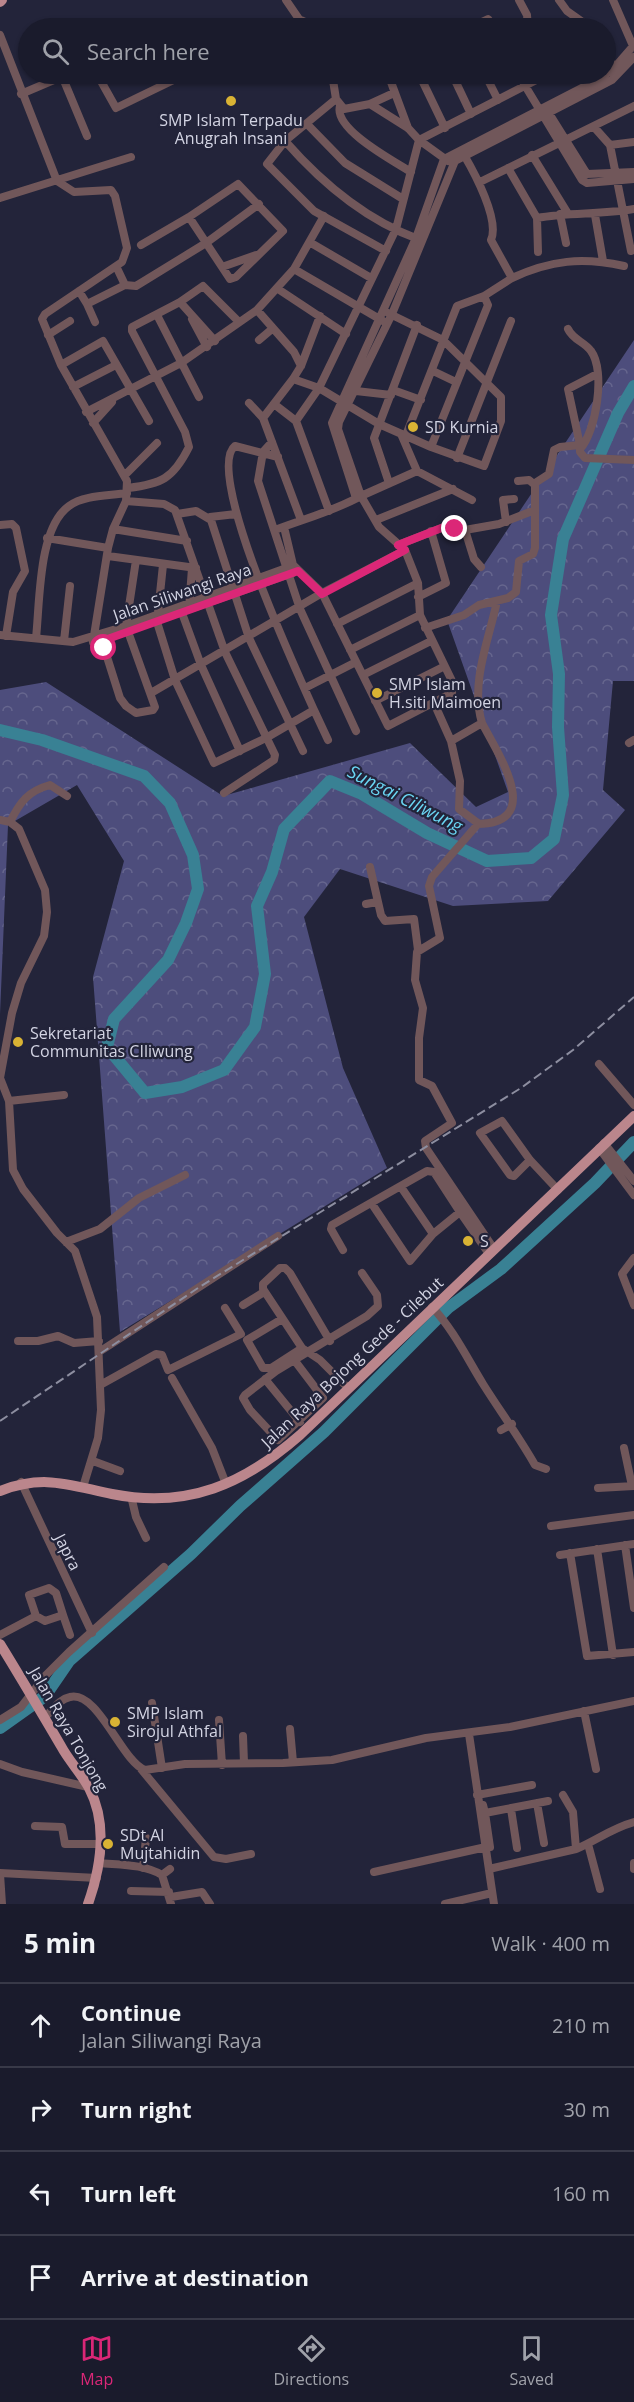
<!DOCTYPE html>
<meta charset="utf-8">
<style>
:root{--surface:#1a1b2c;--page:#232434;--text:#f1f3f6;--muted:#9fa1a9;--line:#383948;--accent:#db2777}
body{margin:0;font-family:"Open Sans",sans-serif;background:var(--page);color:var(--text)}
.stop{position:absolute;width:18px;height:18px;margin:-14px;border:4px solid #db2777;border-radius:50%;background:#fff}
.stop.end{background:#db2777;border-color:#fff;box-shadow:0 2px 6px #0008}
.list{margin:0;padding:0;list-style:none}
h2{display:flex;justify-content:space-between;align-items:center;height:78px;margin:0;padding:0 24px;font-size:26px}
h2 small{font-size:20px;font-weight:400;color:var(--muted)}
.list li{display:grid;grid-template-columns:39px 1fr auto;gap:18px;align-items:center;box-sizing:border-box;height:84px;padding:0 24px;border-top:2px solid var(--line)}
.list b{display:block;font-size:22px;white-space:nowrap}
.list p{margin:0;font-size:20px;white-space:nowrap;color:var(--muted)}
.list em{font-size:20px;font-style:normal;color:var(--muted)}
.icon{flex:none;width:33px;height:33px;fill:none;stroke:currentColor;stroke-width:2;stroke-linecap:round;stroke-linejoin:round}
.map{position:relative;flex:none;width:634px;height:1904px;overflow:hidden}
.search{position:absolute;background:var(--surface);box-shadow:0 2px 4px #0004;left:18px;right:18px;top:18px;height:66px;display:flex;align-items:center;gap:15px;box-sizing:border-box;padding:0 21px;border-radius:33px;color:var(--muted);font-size:22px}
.sheet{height:414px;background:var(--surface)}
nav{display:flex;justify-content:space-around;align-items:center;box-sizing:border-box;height:84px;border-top:2px solid var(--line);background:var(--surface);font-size:16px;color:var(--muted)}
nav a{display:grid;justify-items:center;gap:3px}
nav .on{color:var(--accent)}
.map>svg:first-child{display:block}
.forest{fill:url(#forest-crowns)}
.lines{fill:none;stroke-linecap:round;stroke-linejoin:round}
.river{stroke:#398194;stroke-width:12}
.minor{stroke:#71575a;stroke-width:8}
.major{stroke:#bb868c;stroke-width:10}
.rail{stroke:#8d8ea0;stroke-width:2;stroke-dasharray:9 4.5;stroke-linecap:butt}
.route{stroke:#db2777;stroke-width:8}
.poi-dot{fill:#d9b334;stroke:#23243a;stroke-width:2}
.labels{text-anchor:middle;stroke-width:4.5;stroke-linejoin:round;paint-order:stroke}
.poi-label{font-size:16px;fill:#d3d4e3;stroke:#23243a;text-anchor:start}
.street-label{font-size:16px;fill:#d3d4e3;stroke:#23243a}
.water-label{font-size:18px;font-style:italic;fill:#6ad6f3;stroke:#23243a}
</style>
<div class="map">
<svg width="634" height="1904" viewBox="0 0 634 1904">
<defs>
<pattern id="forest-crowns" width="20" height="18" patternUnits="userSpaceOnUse" patternTransform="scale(1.5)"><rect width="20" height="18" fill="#4d4d7c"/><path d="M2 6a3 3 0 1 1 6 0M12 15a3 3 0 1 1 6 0" fill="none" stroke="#66668e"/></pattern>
</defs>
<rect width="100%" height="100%" fill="#23243a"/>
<path class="forest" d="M 634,340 L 634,681 L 613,681 L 603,790 L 625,810 L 548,901 L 453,906 L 340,869 L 304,917 L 343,1068 L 387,1168 L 120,1332 L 93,977 L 124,861 L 77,785 L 8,825 L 0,1014 L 0,690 L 46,682 L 223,796 L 410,743 L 476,807 L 508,792 L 447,620 Z"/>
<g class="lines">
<path class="river" d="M 0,730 L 42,740 L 144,776 L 170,803 L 193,855 L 198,889 L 186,923 L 168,960 L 114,1019 L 107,1047 L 145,1093 L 182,1087 L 224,1070 L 255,1027 L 265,974 L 257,906 L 272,872 L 284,829 L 330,781 L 362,794 L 427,833 L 487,861 L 531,858 L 554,839 L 563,795 L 558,727 L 559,674 L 551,615 L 563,539 L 618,413 L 634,386
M 0,1728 L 45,1696 L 69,1661 L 191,1554 L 240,1506 L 324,1432 L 448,1308 L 501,1269 L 595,1183 L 634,1142"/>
<path class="minor" d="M 286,0 L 299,19 L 318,28
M 519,0 L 527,15 L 528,28
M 559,0 L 567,11 L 591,28
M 613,0 L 633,46
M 469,28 L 488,19 L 495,28
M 0,35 L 57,181 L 74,192 L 111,190 L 115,196 L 127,248 L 122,262 L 45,314 L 42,319 L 61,365 L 127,481 L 126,501 L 113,529 L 108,548 L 93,642
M 606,54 L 616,71
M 97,74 L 116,108 L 186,74
M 332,74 L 336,99 L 344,109 L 370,104 L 394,93
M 388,74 L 408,128
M 419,74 L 445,128
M 452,74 L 471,114
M 485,74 L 498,100
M 518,74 L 582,180 L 587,183 L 634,179
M 62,76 L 87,136
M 21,94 L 68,74
M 336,99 L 285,141 L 267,164 L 314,211 L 386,251
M 370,104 L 408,128 L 419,140 L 448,161
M 340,106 C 333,129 394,161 411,172
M 547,110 L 587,174 L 634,172
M 307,124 L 345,163 L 403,199
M 594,127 L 610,145 L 631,251
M 285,141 C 321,182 366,220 418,239
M 610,145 L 634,142
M 532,155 L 567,212
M 508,168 L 537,218 L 538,252
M 480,182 L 634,106
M 238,184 L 283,231 L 236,277 L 230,279 L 189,217 Z
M 0,198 L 131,157
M 560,214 L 566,243
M 595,215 L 603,261
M 537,218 C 569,212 601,215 634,209
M 311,243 L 371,278
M 141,245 L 189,217
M 116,266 L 125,285 L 136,286 L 206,243 L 259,204
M 222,267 L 256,255
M 294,269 L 383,321
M 512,278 C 551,260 582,257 624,266
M 278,289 L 346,334
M 79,291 L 87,304 L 125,285
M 180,302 L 215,341
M 87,304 L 95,322
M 257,310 L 294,352 L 301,366
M 157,315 L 199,397
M 192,319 L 207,347
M 568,329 C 573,340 585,342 591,351 C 606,371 596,432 580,449
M 48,335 L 70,321
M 259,340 L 272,329
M 61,365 L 103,341 L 149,421
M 433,371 L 456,382
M 293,379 L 301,366 L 320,316
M 73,387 L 116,365
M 393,390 L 421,400
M 356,391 L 391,395
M 249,403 L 263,418 L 301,520
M 274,404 L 296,421 L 329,511
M 86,412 L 181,363 L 257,310 L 294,269 L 324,216
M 263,418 L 293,379 L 319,388 L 379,424 L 431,447 L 484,466 L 501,421 L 501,397 L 443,340 L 388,313
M 296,421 L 319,388 L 396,229 L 419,140 L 548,74
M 93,423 L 112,402
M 401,434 L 417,471 L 361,496 L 338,429 L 339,422 L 392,314 L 455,161 L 612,80 L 634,57
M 406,435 L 457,306 L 484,296 L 512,278 L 491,240 C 500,220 474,172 464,155
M 272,442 L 263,452 L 258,481 L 300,609 L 356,731
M 580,445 L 568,389 L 597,374
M 431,447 L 488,305 L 484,296
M 457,458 L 511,321
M 417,471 L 472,500
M 125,475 L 157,443
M 518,481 L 529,480 L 535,485
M 389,483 L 374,438 L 417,325
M 128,488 C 161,484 173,479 189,447 L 185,432 L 132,331 L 132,327 L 180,302 L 203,286 L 238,321
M 356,498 L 332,423 L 416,238 L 444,159 L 601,78 L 614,68 L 634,45
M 126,501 L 164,504 L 175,510 L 225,652 L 275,755 L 274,760 L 224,793
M 177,514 L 196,511 L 211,520 L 249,638 L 303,751
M 210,517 L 236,514
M 376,520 L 453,489
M 506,522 L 503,500 L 514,499
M 0,525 L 12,524 L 16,528 L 25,571 L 13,592 L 6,636
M 113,529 L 187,541
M 275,530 C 304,519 334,511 361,496 L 379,527 L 405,550 L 418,583 L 420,615 L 453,683 L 452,693 L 388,726 L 322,593 L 293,565 L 284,527
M 465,530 L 474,559 L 481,567
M 47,538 L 108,548
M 398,545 L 444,527 L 465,530 L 499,524 L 535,510
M 108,556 L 196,568
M 163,565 L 157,622 L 175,680 L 214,763 L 266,738 L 314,710 C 298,674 203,470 235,446 L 278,457
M 418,597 L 446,583 L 431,531
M 189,609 L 192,568
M 182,613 L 201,665 L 240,751
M 337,624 L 418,583
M 425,628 L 464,615 L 479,605 L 508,598 L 516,592 L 519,561 L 533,554 L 535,548 L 535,483 L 549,474 L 554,450 L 560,447 L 580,445 L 580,452 L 585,458 L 634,460
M 0,635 L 73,642 L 126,626 L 289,567
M 36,638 C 40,602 38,528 69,506 C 84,495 108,496 127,493
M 64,641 L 70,586
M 98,641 L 293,573
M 102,641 L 120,698 L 126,706 L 136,713 L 153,710 L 155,707 L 126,626 L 136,560
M 350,650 L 420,615
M 363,675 L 431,641
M 305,688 L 356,662
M 151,693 L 322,593 L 405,550
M 375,701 L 443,667
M 434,703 L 451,741 L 482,723 C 498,754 545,823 478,824 L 432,877 L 429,886 L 440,938 L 417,952 L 415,980 L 423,1008 L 419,1038 L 419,1080 L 432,1086 L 452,1123 L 425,1141 L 426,1148 L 494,1249
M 314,710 L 328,740
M 482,723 C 470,683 489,640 497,601
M 451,741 L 460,781 L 459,809 L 479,824
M 629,743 L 634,740
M 0,820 L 10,822 L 19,829 L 45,890 L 47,912 L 44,936 L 21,983 L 12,1013 L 0,1078 L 9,1101 L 13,1170 L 23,1189 L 57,1233 L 75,1251 L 97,1317 L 101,1410 L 98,1438 L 83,1487
M 10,822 C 20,802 28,791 50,785 L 67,796
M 370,867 L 381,915 L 385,921 L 414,919 L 418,950
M 366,904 L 377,902
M 599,1064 L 634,1105
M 9,1101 L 64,1095
M 604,1143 L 634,1181
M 599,1148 L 634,1195
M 530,1160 L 514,1176 L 510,1175 L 480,1133 L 502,1121 L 530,1160 L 558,1190
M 401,1187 L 433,1234
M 372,1204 L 410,1261 L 433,1234 L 460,1212 L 489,1254
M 66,1242 L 100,1229 L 139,1198 L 185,1175
M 343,1250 L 331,1229 L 332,1225 L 427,1171 L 434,1172 L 460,1212
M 634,1258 L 622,1274 L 634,1305
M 243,1305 L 264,1292
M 432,1307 C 453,1329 467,1358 483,1384 C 500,1411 519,1437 535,1465 L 546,1469
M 282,1319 L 247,1340 L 263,1368 L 271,1368 L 302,1348
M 18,1341 L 38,1341 L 58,1336 L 74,1343 L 99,1341
M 330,1341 L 290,1273 L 285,1268 L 280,1268 L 263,1284 L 263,1289 L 302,1348 L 320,1360 L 349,1389
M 99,1352 L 278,1236
M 295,1361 L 323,1398 L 278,1440 L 250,1410 L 243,1398 L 245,1395 L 276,1371 L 367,1316 L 378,1306 L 377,1295 L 362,1273
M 172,1378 L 212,1448 L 226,1484
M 265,1379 L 300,1422
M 102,1384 L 156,1354 L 162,1355 L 168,1370 L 241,1334 L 225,1308
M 501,1430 L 512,1424
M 624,1448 L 632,1486
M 93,1461 L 120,1471
M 21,1482 L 92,1633
M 598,1488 L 634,1486
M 131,1496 L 136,1517 L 146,1538
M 551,1526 L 634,1515
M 625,1545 L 634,1608
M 597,1549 L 613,1655
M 570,1553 L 587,1656 L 634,1652
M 560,1555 L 634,1544
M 36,1616 L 29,1595 L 49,1588 L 56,1593 L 63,1615
M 0,1635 L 36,1616 L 45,1621 L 63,1615 L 70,1635
M 152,1703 L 162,1768
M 584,1711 L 596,1769
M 45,1717 C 53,1710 59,1699 70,1697 C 98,1690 122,1762 145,1770 L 185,1764 L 283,1763 L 332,1760 L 426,1738 L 510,1727 L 634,1701
M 0,1720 L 21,1707 L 46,1675 L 69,1652 L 164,1567
M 219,1720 L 222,1765
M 290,1729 L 293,1762
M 469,1734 L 494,1904
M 243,1736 L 244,1763
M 0,1764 L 22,1772 L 88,1787
M 141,1769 L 214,1857 L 226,1859 L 251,1854
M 477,1795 L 532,1785
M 537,1803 L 544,1843
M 483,1805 L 485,1813 L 548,1801
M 511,1809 L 517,1848
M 485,1813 L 490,1847
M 35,1826 L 62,1827 L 65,1844 L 100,1844
M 588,1844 L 600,1889
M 576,1849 C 597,1840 612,1828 634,1822
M 99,1863 C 120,1865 144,1864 162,1875 L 171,1904
M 634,1863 L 634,1869
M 143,1868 L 146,1838
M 489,1869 L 576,1849 L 573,1812 L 563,1795
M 374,1872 L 486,1847
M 0,1873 L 97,1878
M 0,1874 L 2,1904
M 162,1875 L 170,1869
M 131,1891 L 169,1892
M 171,1897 L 202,1892 L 210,1904
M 445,1904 L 492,1893"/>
<path class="major" d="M 0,2 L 2,0
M 0,1491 C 44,1474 68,1485 112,1494 C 188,1509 244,1484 300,1435 L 634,1116
M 0,1644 C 21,1678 41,1712 61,1746 C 69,1761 81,1773 89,1788 C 108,1824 101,1867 88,1904"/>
<path class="rail" d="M 0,1421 L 201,1286 L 521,1088 L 573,1050 L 634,997"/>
</g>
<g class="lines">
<path class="route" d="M 104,648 L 102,641 L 298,571 L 322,594 L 405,550 L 398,545 L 444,527 L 455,529"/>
</g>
<g class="poi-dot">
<circle cx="231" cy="101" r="6"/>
<circle cx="413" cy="427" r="6"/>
<circle cx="377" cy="693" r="6"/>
<circle cx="18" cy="1042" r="6"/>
<circle cx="468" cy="1241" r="6"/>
<circle cx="115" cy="1722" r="6"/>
<circle cx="108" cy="1844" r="6"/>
</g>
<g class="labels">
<g class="poi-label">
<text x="231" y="126" text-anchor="middle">SMP Islam Terpadu<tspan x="231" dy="18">Anugrah Insani</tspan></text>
<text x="425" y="433">SD Kurnia</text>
<text x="389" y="690">SMP Islam<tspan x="389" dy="18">H.siti Maimoen</tspan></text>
<text x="30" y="1039">Sekretariat<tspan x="30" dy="18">Communitas CIliwung</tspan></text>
<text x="480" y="1247">S</text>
<text x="127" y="1719">SMP Islam<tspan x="127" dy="18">Sirojul Athfal</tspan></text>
<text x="120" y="1841">SDt Al<tspan x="120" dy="18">Mujtahidin</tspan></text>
</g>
<g class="street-label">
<text transform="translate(182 592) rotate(-19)" y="6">Jalan Siliwangi Raya</text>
<text transform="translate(352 1362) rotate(-43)" y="6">Jalan Raya Bojong Gede - Cilebut</text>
<text transform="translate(68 1552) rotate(63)" y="6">Japra</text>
<text transform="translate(69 1729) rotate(60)" y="6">Jalan Raya Tonjong</text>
</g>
<g class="water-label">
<text transform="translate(405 799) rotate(27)" y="6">Sungai Ciliwung</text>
</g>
</g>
</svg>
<div class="stop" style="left:104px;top:648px"></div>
<div class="stop end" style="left:455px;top:529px"></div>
<div class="search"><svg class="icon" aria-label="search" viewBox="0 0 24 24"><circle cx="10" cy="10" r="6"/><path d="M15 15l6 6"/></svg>Search here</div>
</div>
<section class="sheet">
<h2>5 min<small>Walk · 400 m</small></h2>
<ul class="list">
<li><svg class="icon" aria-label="ahead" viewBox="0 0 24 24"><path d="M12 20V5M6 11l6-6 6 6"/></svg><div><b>Continue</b><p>Jalan Siliwangi Raya</p></div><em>210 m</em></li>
<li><svg class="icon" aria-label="right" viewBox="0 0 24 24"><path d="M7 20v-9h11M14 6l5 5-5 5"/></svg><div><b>Turn right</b></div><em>30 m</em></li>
<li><svg class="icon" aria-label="left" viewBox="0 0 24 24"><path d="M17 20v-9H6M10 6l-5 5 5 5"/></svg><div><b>Turn left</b></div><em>160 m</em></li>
<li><svg class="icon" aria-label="arrive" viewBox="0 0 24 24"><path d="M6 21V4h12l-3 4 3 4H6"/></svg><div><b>Arrive at destination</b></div></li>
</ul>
</section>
<nav>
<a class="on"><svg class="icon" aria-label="map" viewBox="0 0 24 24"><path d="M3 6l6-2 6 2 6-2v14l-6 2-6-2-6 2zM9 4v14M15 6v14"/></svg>Map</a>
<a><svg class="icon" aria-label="directions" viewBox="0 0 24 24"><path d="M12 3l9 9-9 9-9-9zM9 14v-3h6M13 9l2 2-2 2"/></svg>Directions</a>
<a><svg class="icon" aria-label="saved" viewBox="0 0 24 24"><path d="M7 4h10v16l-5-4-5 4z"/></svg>Saved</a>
</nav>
